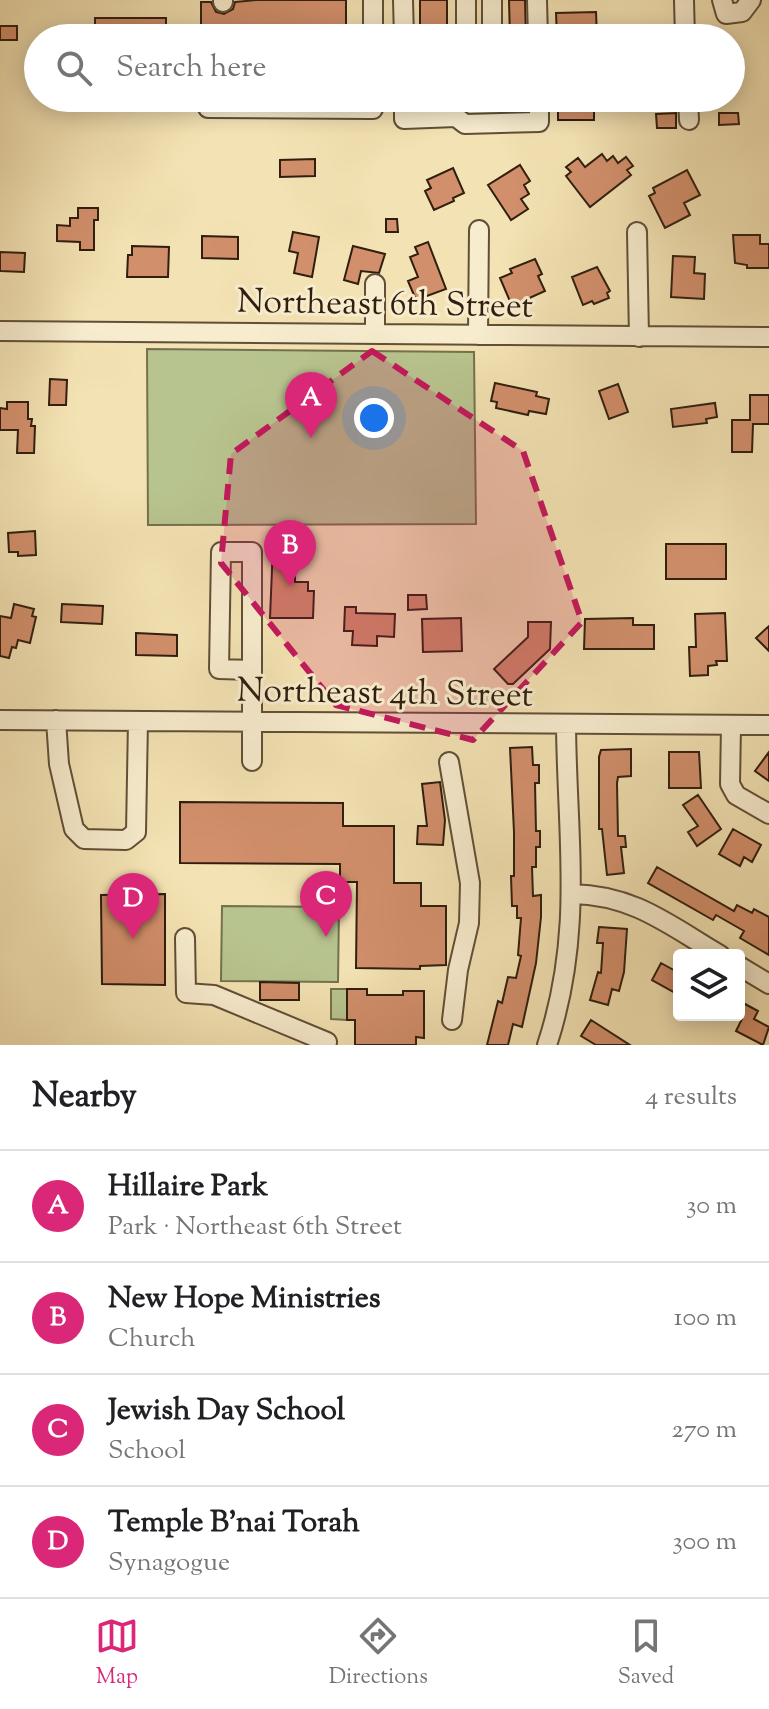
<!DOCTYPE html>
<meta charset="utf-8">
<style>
:root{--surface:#fff;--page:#f2f2f2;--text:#202124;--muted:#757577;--line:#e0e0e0;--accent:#db2777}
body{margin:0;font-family:"Sorts Mill Goudy",serif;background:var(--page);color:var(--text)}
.controls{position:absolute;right:24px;bottom:24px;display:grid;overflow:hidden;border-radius:8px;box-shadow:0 4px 20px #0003}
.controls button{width:72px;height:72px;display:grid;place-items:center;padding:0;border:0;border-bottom:2px solid var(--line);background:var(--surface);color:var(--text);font:40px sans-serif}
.you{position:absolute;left:374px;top:418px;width:28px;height:28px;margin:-20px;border:6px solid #fff;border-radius:50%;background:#1a73e8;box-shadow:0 0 0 12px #1a73e833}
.badge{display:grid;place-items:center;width:52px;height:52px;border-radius:50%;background:var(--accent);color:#fff;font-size:26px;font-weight:700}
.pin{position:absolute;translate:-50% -66px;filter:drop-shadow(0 2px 4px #0008)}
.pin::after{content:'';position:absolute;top:42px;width:28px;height:24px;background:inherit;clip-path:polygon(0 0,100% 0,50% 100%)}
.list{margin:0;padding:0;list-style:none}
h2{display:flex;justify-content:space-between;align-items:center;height:104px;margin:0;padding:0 32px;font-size:34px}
h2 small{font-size:26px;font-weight:400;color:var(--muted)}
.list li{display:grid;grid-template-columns:52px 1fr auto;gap:24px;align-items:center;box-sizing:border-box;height:112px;padding:0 32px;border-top:2px solid var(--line)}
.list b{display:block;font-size:30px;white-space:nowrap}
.list p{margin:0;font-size:26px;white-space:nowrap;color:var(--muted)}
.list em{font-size:26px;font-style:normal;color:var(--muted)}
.icon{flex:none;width:44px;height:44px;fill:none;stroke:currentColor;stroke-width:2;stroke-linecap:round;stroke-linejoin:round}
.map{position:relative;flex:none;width:769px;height:1045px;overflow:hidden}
.search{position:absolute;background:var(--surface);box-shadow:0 4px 20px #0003;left:24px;right:24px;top:24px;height:88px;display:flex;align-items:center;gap:20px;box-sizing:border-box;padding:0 28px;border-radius:44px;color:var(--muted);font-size:30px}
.sheet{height:552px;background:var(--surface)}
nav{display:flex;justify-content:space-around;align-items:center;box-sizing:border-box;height:112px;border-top:2px solid var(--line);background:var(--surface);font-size:22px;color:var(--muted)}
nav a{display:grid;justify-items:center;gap:4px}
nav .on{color:var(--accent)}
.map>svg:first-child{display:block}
.green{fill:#b8c48f;stroke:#74714e;stroke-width:2}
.building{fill:#d18f6b;stroke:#301e0e;stroke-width:2}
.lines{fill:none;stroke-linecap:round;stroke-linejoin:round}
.minor-casing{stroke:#614f37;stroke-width:22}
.minor{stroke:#f7ecce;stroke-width:18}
.marked{fill:#c2185b;fill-opacity:0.2;stroke:#c2185b;stroke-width:6;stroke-dasharray:16 10;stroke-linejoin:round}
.labels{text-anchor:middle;stroke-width:6;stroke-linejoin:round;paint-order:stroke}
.street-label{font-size:34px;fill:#301e0e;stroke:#f7ecce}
</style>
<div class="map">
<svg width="769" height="1045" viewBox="0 0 769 1045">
<rect width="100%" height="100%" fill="#f3e2b3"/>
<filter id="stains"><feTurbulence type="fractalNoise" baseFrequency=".0025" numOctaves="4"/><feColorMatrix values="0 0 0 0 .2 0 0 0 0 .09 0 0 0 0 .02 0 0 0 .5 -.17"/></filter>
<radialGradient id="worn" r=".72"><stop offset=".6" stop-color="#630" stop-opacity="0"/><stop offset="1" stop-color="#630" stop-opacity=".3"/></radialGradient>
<path class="green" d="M 147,349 L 474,352 L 476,524 L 148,525 Z
M 222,906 L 339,907 L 338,982 L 221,981 Z
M 331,989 L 347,989 L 347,1020 L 331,1019 Z"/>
<path class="building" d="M 257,0 L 346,0 L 346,38 L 308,38 L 308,30 L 287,30 L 287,34 L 245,34 L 245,38 L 201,38 L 201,2 L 211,2 L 216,12 L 224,14 L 233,9 L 235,2 Z
M 420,0 L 447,0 L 447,38 L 420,38 Z
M 509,0 L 525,0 L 526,38 L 510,38 Z
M 596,12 L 597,38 L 557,38 L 556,13 Z
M 95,18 L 166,18 L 166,38 L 95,38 Z
M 0,26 L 17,26 L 17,40 L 0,40 Z
M 558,98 L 594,98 L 594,120 L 558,120 Z
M 676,113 L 676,128 L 657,128 L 656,114 Z
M 719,113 L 738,113 L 739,124 L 719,125 Z
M 602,154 L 607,161 L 613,156 L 618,163 L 626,157 L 633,166 L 627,170 L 631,175 L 590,207 L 566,176 L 571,172 L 566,167 L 578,158 L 585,167 Z
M 315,159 L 315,176 L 280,177 L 280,160 Z
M 520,165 L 530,181 L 524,185 L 529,194 L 521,199 L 528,209 L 511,220 L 488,185 Z
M 453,168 L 464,193 L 453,198 L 454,201 L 434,210 L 425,191 L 431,188 L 427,180 Z
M 687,170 L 700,195 L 684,203 L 690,215 L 665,228 L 649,196 L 655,193 L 653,188 Z
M 78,208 L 98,208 L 98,220 L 94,220 L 94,250 L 80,250 L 80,242 L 57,241 L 57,225 L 70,226 L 70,218 L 78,218 Z
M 386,219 L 397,219 L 398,232 L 386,232 Z
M 293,232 L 319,237 L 312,277 L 294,273 L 298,253 L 289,251 Z
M 733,235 L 760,235 L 760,244 L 769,244 L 769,268 L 747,268 L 747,265 L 735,263 Z
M 202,236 L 238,237 L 238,259 L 202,258 Z
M 428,242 L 446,289 L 416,300 L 408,281 L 418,277 L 410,257 L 418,254 L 415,247 Z
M 132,246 L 169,247 L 168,277 L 127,277 L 128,255 L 132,255 Z
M 353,246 L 385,254 L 379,273 L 361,271 L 358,284 L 344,280 Z
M 0,252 L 25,253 L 24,272 L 0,271 Z
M 673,256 L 695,257 L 694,273 L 705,274 L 704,299 L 671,297 Z
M 535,259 L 542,274 L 538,276 L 545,291 L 512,306 L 500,278 L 512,273 L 510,269 Z
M 597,267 L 610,291 L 607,293 L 609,298 L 594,304 L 592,301 L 583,305 L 572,277 Z
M 50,379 L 67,380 L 66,405 L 49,405 Z
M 495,383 L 537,392 L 536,396 L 549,399 L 546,414 L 529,411 L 528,415 L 496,408 L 497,402 L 491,401 Z
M 618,384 L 628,412 L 609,419 L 599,391 Z
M 750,395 L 769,395 L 769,424 L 753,424 L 752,452 L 732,452 L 732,420 L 750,420 Z
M 7,402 L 28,402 L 28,419 L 32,419 L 31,426 L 35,426 L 34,453 L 17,453 L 18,430 L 0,430 L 0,408 L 7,409 Z
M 715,403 L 717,417 L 706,419 L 707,423 L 673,427 L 671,409 Z
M 35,531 L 36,555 L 18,556 L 18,552 L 9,552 L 8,533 Z
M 666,544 L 726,544 L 726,579 L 666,579 Z
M 273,545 L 295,545 L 295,582 L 308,582 L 308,591 L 314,591 L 313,618 L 270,618 Z
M 408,595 L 426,595 L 427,609 L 408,610 Z
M 14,604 L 34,609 L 32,616 L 36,617 L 30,643 L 18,640 L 16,648 L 12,647 L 9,658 L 0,656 L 0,616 L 11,618 Z
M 62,604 L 103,606 L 102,624 L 61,622 Z
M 345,607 L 356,607 L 356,613 L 395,614 L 394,637 L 377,636 L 377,646 L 352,645 L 353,631 L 344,631 Z
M 725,613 L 727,661 L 716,661 L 717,665 L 708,666 L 708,675 L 690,676 L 689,647 L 696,647 L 695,614 Z
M 461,618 L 462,651 L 423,652 L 422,619 Z
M 633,618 L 633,625 L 654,625 L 654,649 L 584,649 L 585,619 Z
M 528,622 L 551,622 L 550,649 L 513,684 L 508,684 L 494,669 L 528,637 Z
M 769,626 L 769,651 L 756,638 Z
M 136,633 L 177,635 L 177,656 L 136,655 Z
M 532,747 L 533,765 L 539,765 L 539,783 L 535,783 L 536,831 L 540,831 L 540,847 L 536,847 L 536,867 L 532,867 L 533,896 L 541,895 L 541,917 L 536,963 L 522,1027 L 513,1024 L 508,1045 L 487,1045 L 498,1001 L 502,1003 L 508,977 L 516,978 L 521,956 L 518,955 L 521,918 L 517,918 L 517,906 L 512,906 L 511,876 L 514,876 L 514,832 L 510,748 Z
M 631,749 L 631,776 L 618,777 L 617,783 L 618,836 L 625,836 L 626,847 L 621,847 L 624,873 L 607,875 L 602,829 L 599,829 L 599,757 L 601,750 Z
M 669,752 L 699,752 L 701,788 L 669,788 Z
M 769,752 L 769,781 L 755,771 Z
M 440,782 L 445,820 L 443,845 L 417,844 L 418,826 L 427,826 L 422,784 Z
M 698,795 L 721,829 L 697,846 L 688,832 L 698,826 L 683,805 Z
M 180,802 L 343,803 L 343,826 L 394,826 L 394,883 L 421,883 L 421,906 L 446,906 L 446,965 L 420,966 L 420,969 L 356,968 L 357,882 L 340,882 L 340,864 L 180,863 Z
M 733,829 L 761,845 L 752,862 L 744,857 L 740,866 L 719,854 Z
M 657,867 L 734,911 L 737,905 L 752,913 L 754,909 L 769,917 L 769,955 L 740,938 L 744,931 L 716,915 L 713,920 L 648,883 Z
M 165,894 L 165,985 L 102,984 L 101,895 Z
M 599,927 L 627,929 L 624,972 L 619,991 L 612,989 L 608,1005 L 590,1000 L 598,972 L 601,973 L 603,943 L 597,943 Z
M 661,963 L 679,973 L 679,995 L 652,980 Z
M 260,982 L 299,983 L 299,1000 L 260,1000 Z
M 347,989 L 367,989 L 367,995 L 403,995 L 403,991 L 424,991 L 424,1038 L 416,1037 L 416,1045 L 355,1045 L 355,1020 L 347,1020 Z
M 745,1004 L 758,1011 L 754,1019 L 769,1027 L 763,1045 L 736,1031 L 742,1019 L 738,1017 Z
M 591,1020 L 630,1045 L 596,1045 L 581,1036 Z"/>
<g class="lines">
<defs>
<path id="minor" d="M 223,0 L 223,2
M 373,0 L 373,38
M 403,0 L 404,38
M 466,0 L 466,38
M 492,0 L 492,38
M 537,0 L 538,38
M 684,0 L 685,38
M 722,0 L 726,14 L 742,12 L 751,0
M 404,98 L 404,119 L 456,117 L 465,124 L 539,122 L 539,98
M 688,98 L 689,120
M 208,108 L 373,109 L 373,98
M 637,232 L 639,337
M 375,284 L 375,334
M 0,331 L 769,337
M 478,335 L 479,230
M 221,552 L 252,552 L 252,670 L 219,669 Z
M 252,670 L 252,761
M 0,720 L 769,725
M 56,720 L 59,764 L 74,829 L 84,839 L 126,840 L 136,832 L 138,721
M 731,725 L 730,784 L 736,795 L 769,814
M 449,762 L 470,883 L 469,923 L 458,970 L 452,1020
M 572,894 C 634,895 669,925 720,955
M 185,938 L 186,993 L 214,995 L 327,1042 L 326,1045
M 739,966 L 769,984
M 547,1045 C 584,933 567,839 566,725"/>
</defs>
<use href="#minor" class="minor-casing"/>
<use href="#minor" class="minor"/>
</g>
<path class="marked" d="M 372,351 L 523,451 L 582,622 L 473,740 L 336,705 L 221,563 L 231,454 Z"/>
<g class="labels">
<g class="street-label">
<text transform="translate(385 302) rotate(1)" y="12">Northeast 6th Street</text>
<text transform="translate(385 691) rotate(1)" y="12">Northeast 4th Street</text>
</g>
</g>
<rect width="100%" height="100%" filter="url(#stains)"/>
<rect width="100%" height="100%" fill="url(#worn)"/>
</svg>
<div class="controls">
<button><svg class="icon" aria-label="layers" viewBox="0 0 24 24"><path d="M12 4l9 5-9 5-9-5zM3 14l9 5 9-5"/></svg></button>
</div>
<div class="you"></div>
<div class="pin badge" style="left:311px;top:438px">A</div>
<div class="pin badge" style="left:290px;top:586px">B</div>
<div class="pin badge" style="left:326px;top:937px">C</div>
<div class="pin badge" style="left:133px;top:939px">D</div>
<div class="search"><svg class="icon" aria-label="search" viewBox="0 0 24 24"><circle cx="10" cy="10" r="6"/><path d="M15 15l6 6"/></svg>Search here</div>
</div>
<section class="sheet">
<h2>Nearby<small>4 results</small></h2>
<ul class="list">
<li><span class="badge">A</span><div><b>Hillaire Park</b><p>Park · Northeast 6th Street</p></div><em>30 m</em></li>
<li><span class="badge">B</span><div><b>New Hope Ministries</b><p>Church</p></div><em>100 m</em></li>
<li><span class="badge">C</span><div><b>Jewish Day School</b><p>School</p></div><em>270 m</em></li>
<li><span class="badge">D</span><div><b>Temple B'nai Torah</b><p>Synagogue</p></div><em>300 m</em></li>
</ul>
</section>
<nav>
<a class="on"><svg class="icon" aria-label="map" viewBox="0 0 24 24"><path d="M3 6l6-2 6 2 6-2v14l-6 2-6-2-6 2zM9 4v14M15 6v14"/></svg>Map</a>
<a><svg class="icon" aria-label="directions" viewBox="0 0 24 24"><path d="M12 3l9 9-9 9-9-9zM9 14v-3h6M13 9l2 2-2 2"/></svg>Directions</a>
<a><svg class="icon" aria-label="saved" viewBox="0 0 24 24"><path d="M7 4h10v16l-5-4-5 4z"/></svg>Saved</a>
</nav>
